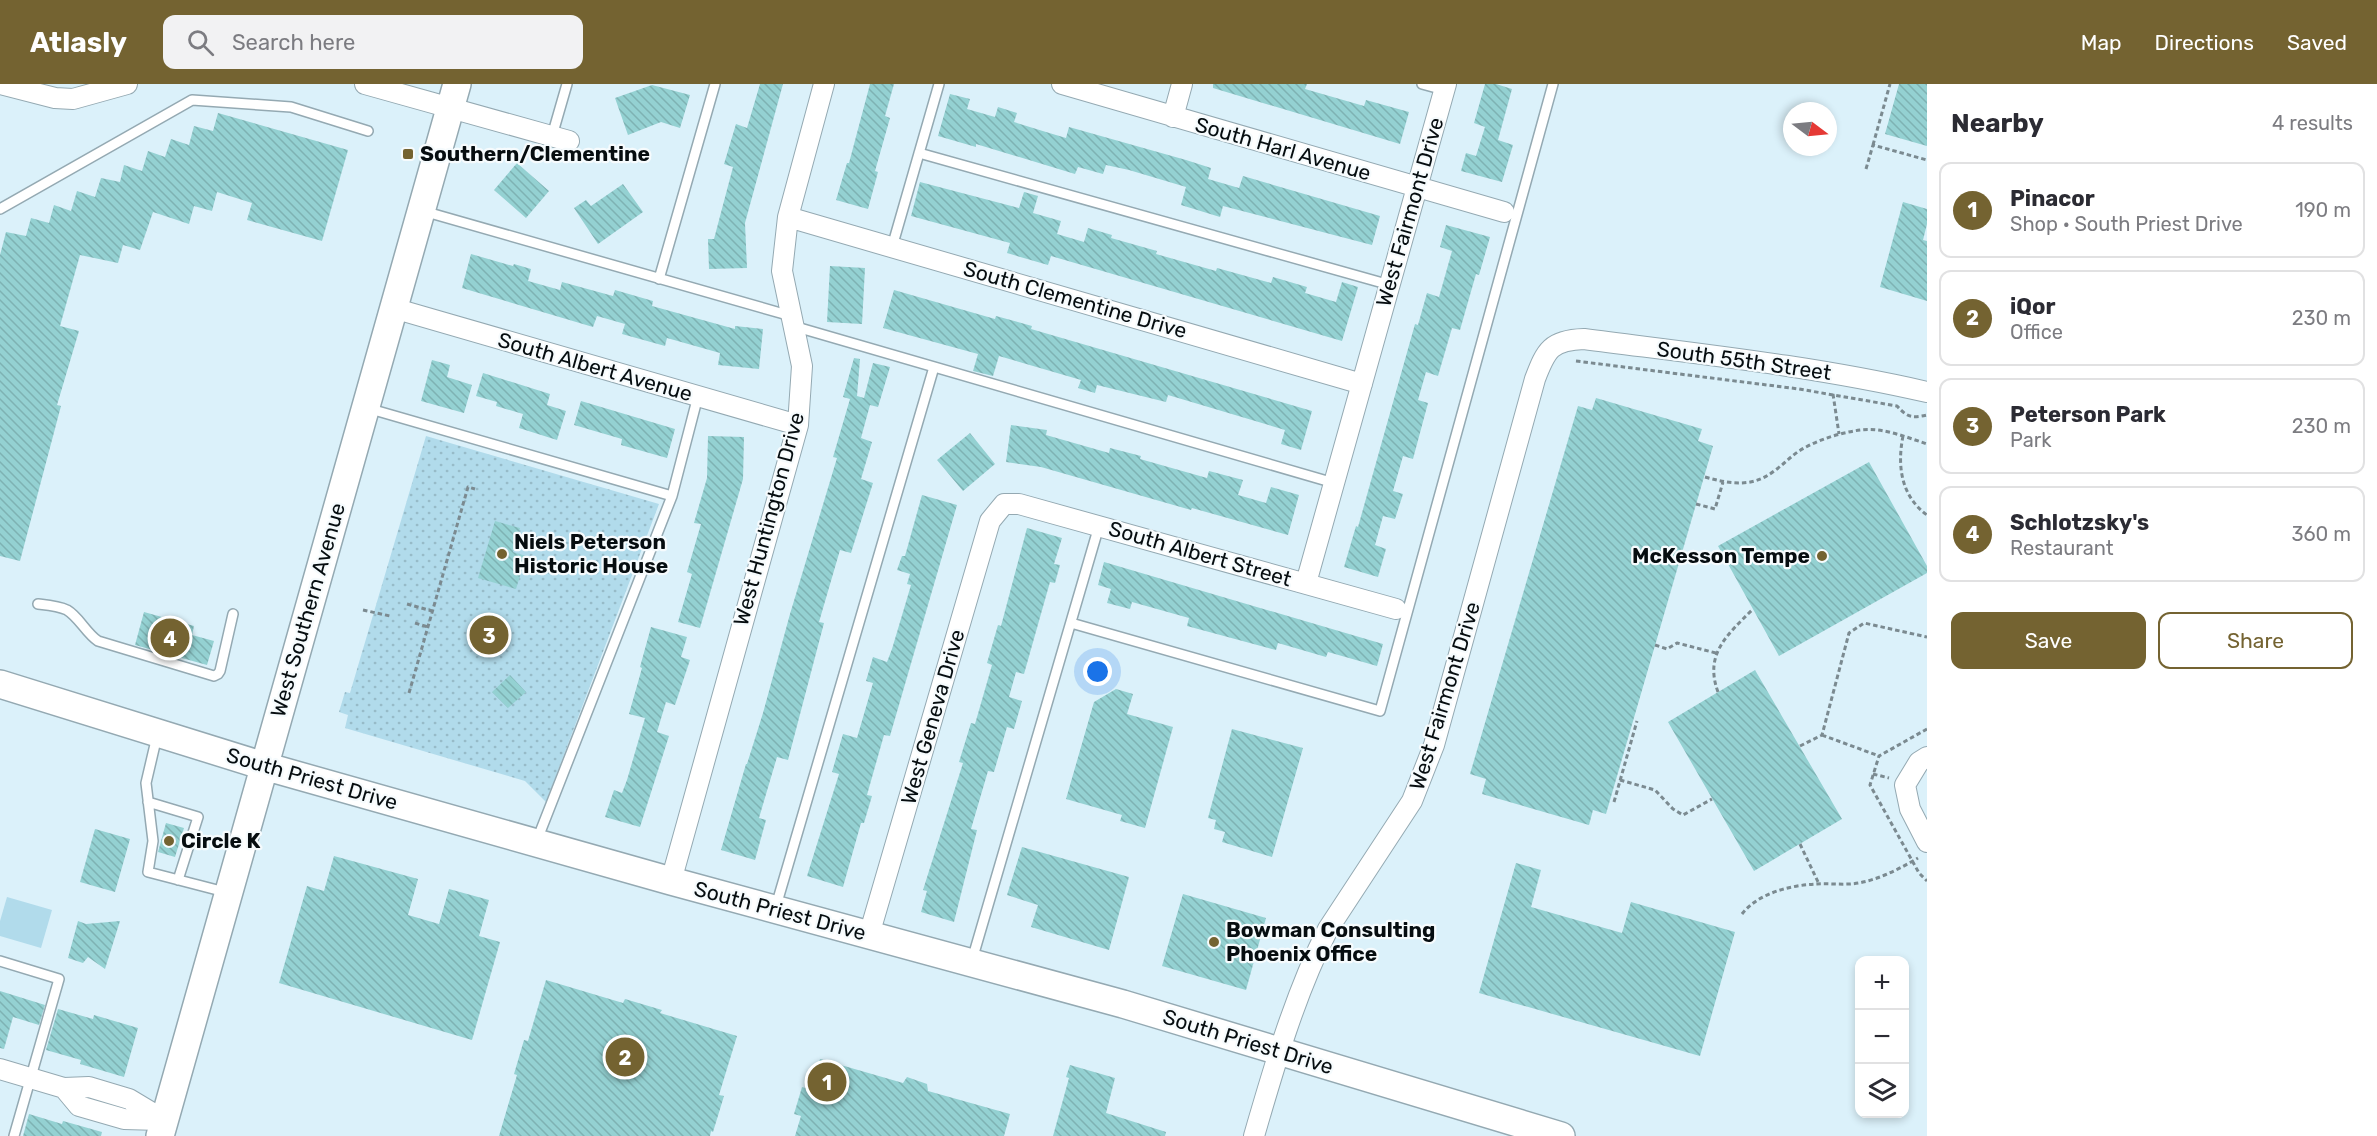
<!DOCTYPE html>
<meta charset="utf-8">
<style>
:root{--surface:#fff;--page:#f2f2f3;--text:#2b2b33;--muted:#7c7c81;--line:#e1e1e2;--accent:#746331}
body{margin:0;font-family:Rubik,sans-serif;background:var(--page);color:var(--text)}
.controls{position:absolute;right:18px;bottom:18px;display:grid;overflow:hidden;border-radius:12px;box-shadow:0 3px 9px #0003}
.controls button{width:54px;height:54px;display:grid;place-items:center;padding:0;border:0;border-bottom:2px solid var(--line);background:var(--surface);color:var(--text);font:30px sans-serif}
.compass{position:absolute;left:1783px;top:18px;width:54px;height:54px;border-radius:50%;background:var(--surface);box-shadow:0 3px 9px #0003;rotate:106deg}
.you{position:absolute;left:1098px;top:588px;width:21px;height:21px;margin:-15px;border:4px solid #fff;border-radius:50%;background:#1a73e8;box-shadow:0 0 0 9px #1a73e833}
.badge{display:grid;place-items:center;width:39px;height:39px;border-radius:50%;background:var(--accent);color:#fff;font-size:20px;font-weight:700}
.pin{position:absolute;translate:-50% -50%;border:3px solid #fff;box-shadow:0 2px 6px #0006}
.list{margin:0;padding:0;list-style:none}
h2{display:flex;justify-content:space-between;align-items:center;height:78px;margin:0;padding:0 24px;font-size:26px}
h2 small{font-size:20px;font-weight:400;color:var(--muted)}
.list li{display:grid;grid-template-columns:39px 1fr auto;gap:18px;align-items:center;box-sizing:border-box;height:96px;margin:0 12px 12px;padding:0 12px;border:2px solid var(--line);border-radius:12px}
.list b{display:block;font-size:22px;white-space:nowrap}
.list p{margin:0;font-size:20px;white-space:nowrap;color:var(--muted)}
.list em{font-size:20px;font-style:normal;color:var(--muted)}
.actions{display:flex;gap:12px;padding:18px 24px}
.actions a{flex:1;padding:14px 0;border:2px solid var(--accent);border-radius:12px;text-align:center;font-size:21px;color:var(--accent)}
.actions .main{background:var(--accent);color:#fff}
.icon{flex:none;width:33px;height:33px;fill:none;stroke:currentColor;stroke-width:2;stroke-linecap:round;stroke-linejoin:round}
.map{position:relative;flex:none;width:1927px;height:1052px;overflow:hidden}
header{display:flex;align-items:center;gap:36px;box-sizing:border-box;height:84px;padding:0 30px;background:var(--accent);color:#fff}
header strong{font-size:28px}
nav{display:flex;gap:33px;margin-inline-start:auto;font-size:21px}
.search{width:420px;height:54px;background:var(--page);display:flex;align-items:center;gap:15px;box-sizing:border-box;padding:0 21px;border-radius:12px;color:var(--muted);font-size:22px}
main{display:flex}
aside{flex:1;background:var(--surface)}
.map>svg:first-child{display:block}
.park{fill:url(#park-dots)}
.garden{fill:#b1dbeb}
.building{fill:url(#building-back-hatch)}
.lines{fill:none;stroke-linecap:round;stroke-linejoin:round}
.service-casing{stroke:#94a9b2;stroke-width:12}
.minor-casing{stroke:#94a9b2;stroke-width:22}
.secondary-casing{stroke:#94a9b2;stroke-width:30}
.path{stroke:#7b8a90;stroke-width:3;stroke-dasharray:4.5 3;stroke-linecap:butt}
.service{stroke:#fff;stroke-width:9}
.minor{stroke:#fff;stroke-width:20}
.secondary{stroke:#fff;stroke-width:27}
.poi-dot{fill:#746331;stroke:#f6fbfd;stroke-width:2}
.labels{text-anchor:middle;stroke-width:4.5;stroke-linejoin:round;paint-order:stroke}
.street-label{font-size:21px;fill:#060d10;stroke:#f6fbfd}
.poi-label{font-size:21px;font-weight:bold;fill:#060d10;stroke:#f6fbfd;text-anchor:start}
</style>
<header>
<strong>Atlasly</strong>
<div class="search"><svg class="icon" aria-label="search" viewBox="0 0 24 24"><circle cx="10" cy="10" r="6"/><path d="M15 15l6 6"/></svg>Search here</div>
<nav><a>Map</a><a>Directions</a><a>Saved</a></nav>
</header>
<main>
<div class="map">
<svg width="1927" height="1052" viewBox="0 0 1927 1052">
<defs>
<pattern id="park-dots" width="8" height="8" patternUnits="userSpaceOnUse" patternTransform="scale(1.5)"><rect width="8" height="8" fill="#b1dbeb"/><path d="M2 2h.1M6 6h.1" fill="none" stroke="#97bbc8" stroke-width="1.8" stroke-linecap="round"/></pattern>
<pattern id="building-back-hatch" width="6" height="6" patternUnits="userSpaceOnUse" patternTransform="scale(1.5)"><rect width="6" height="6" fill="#94d1d2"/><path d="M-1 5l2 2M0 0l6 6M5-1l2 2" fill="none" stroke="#7eb2b3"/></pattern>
</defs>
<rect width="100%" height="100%" fill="#dbf1fa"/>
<path class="park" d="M 426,352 L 659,420 L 546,718 L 525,697 L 345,644 L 348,631 L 339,628 L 345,608 L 350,609 Z"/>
<path class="garden" d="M 7,813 L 52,826 L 41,864 L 0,852 L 0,837 Z"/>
<path class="building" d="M 760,0 L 783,0 L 745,139 L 747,184 L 709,185 L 708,155 L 714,155 L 733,83 L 724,80 L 736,40 L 747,44 Z
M 870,0 L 894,0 L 885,32 L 890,34 L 875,87 L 878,88 L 868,125 L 836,116 L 847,79 L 849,79 Z
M 1213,0 L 1307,0 L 1305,5 L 1364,22 L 1366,16 L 1409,28 L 1400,60 L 1213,4 Z
M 1485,0 L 1496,0 L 1512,5 L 1498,56 L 1513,61 L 1502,98 L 1461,87 L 1466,69 L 1476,72 L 1485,43 L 1474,39 Z
M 1899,0 L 1927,0 L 1927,62 L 1885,50 Z
M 652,1 L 690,11 L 680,44 L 661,38 L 628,51 L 615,14 Z
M 950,10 L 970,15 L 967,25 L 995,33 L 998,23 L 1017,29 L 1014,38 L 1046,48 L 1066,54 L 1069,43 L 1186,76 L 1211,84 L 1208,95 L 1239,104 L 1243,92 L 1380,132 L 1372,161 L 1223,122 L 1220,133 L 1181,121 L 1186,103 L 1129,86 L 1106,81 L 1103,90 L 1078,83 L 1075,90 L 976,60 L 976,63 L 938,52 Z
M 218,29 L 348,66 L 322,157 L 247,136 L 252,119 L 217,108 L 212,127 L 194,122 L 189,140 L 153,128 L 140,166 L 123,161 L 118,179 L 80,171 L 60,242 L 79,247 L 57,321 L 61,322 L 20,477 L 0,472 L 0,171 L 6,148 L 26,152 L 31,134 L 49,139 L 54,121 L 71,127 L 77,107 L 95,113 L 101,94 L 120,98 L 124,81 L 142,87 L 148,67 L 165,73 L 171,55 L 189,61 L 194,42 L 213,47 Z
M 517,79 L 549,107 L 526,134 L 494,106 Z
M 920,98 L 1019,124 L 1024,108 L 1038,112 L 1033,129 L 1061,137 L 1057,150 L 1084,158 L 1088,144 L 1112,151 L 1111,154 L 1157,167 L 1156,170 L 1216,187 L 1217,184 L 1271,199 L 1273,193 L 1307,203 L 1305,209 L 1336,218 L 1342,198 L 1358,203 L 1342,257 L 1051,172 L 1048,181 L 1007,169 L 1010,159 L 911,132 Z
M 623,100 L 643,128 L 598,160 L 574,124 L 586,116 L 591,122 Z
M 1903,118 L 1927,125 L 1927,140 L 1923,156 L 1927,157 L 1927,217 L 1880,203 Z
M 1446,141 L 1490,153 L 1479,191 L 1476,190 L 1460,246 L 1452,244 L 1438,292 L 1426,288 L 1418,316 L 1428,319 L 1413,375 L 1403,372 L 1393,407 L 1403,410 L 1395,435 L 1383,432 L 1375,461 L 1386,465 L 1378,493 L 1344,483 L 1356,442 L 1358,443 L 1415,240 L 1418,241 L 1427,209 L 1439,213 L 1443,199 L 1452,167 L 1440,163 Z
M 471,170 L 513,182 L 514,180 L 531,185 L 528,197 L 560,206 L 562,198 L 613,212 L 615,206 L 653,217 L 652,222 L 735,245 L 735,242 L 763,245 L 759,285 L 718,281 L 720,269 L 667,254 L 665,262 L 622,250 L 625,240 L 597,232 L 593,243 L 462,204 Z
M 830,182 L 865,184 L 862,240 L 827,238 Z
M 894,206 L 995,235 L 996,232 L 1032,242 L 1031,245 L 1312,327 L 1301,366 L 1281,360 L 1285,346 L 1168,311 L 1166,318 L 1097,301 L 1095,309 L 1078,304 L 1081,296 L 999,272 L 993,292 L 973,287 L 978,270 L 883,244 Z
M 854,274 L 860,275 L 857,312 L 864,314 L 873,279 L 890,283 L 878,323 L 870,321 L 861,354 L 872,358 L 861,395 L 873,399 L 851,469 L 840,466 L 819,538 L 824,539 L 788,676 L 777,673 L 759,734 L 766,736 L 755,776 L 721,766 L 746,680 L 747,680 L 763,629 L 790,530 L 837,374 L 833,373 L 850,315 L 843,313 Z
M 432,276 L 450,281 L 447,293 L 472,301 L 464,329 L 421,317 Z
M 483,289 L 550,310 L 547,321 L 566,327 L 557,356 L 519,344 L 523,330 L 496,322 L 497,318 L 476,312 Z
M 1596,314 L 1702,345 L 1698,357 L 1713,362 L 1606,730 L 1593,726 L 1589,741 L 1482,710 L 1486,695 L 1470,690 L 1578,322 L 1592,326 Z
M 581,317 L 675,345 L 667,374 L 621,361 L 622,355 L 574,341 Z
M 1011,341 L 1047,346 L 1046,351 L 1109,369 L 1110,364 L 1141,372 L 1140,375 L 1207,394 L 1209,387 L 1243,396 L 1238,411 L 1266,419 L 1271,403 L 1299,411 L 1288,451 L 1192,424 L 1191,426 L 1041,383 L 1006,378 Z
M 970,349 L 995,380 L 963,407 L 937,376 Z
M 708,352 L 744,353 L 743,395 L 700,544 L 678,538 L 692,490 L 687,488 L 701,440 L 694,439 L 707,394 Z
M 1869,378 L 1927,482 L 1927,489 L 1779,572 L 1718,462 Z
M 922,411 L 957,421 L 890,652 L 884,651 L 867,711 L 872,712 L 864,739 L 861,739 L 843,803 L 807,792 L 839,690 L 832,688 L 843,650 L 857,654 L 873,599 L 866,597 L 873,573 L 887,578 L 892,565 L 911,501 L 907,500 L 910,490 L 897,486 L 902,472 L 905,472 Z
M 495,437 L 520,444 L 513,468 L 526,472 L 516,505 L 478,494 Z
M 1027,444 L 1062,454 L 1054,480 L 1060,481 L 1055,499 L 1050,498 L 1024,590 L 1016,588 L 1009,613 L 1022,617 L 1014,645 L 1007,643 L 994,688 L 988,687 L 971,745 L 977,746 L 954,838 L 921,828 L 927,807 L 923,806 L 963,679 L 959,678 L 971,639 L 975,640 L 992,581 L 987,579 L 998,541 L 1001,542 Z
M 1104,478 L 1383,560 L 1377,582 L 1328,568 L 1326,573 L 1278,559 L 1276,566 L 1187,542 L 1189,534 L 1132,518 L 1130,525 L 1107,519 L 1111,505 L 1098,501 Z
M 144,528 L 194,542 L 192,551 L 214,557 L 207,581 L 135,561 Z
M 651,543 L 687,553 L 681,573 L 690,576 L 675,621 L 666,618 L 657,648 L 669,652 L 640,743 L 605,733 L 614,706 L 622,709 L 627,696 L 645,634 L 629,630 L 642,584 L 640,583 Z
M 1755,586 L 1842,735 L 1754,787 L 1668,638 Z
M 510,591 L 526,608 L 508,624 L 492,608 Z
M 1116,605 L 1133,610 L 1127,630 L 1173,643 L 1145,744 L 1120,737 L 1122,731 L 1066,715 L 1094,618 Z
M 1232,645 L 1303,664 L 1272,773 L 1222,758 L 1225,748 L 1214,745 L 1216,736 L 1208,734 Z
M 166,739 L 184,744 L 175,773 L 158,768 Z
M 95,745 L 130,755 L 115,808 L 80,798 Z
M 1022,763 L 1129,793 L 1109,866 L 1031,843 L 1038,821 L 1007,811 Z
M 334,772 L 418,795 L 408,831 L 439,840 L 449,805 L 489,816 L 479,852 L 500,858 L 472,956 L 279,899 L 307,802 L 324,807 Z
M 1516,779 L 1541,786 L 1531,823 L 1622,849 L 1631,818 L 1735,848 L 1700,972 L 1479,909 Z
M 1183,810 L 1266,834 L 1246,906 L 1162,882 Z
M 78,837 L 86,840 L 120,837 L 105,885 L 88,873 L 83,879 L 68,874 Z
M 546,896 L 623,919 L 625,915 L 662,926 L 660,929 L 737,952 L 719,1011 L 724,1012 L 713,1048 L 711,1047 L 710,1052 L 499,1052 L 517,991 L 514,990 L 524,956 L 528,957 Z
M 0,907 L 45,921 L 39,941 L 13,933 L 4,965 L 0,964 Z
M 58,925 L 93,935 L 94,931 L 138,944 L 124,993 L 80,980 L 81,976 L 46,966 Z
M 820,975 L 903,999 L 907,993 L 927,1000 L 928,1007 L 1010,1030 L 1004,1052 L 795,1052 L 801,1032 L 794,1030 L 802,1003 L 812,1006 Z
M 1070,981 L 1115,994 L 1106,1029 L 1166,1048 L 1165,1052 L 1053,1052 L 1069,994 L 1066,993 Z
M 29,1030 L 62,1040 L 63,1037 L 102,1048 L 101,1052 L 23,1052 Z"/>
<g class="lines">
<defs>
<path id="service" d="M 1422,0 L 1444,6
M 552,52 L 567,0
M 919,69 L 1390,201
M 0,125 L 192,16 L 291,23 L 368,47
M 423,127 L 791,232
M 892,163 L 939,0
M 659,195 L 715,0
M 793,242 L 1334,399
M 367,324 L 672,412
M 38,520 C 47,521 59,522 67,526 C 79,533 86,549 98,557 L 214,592 L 218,590 L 220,587 L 233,530
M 1071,539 L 1380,627 L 1553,0
M 157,652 L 146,699 L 153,757 L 148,788 L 225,808
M 148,718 L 198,733 L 178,796
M 537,756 L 672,412 L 698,312
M 776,822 L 934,283
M 972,876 L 1099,442
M 0,877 L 59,895 L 14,1052"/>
<path id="minor" d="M 0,0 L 55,14 L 73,15 L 127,0
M 365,0 L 569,57
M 1062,0 L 1504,128
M 1173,33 L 1182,0
M 788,133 L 1362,300
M 393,224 L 798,341
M 1306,499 L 1446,0
M 1927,673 L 1919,678 L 1905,701 L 1910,725 L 1927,758
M 671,797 L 798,341 L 802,282 L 782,187 L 788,133 L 824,0
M 869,851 L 990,437 L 1004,420 L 1019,420 L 1396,525
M 0,985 L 64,1004 L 89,1003 L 129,1015 L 164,1036
M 64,1004 L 79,1022 L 124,1035 L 160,1036
M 1254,1052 C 1274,983 1295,910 1328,845 L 1412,717 L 1434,661 L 1535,295 C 1546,266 1551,256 1584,255 C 1699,270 1814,282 1927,308"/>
<path id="secondary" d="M 0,600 L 264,682 L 671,797 L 1123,920 L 1561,1052
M 160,1052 L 457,0"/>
</defs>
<use href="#service" class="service-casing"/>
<use href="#minor" class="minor-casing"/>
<use href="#secondary" class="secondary-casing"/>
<path class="path" d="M 1873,61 L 1890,0
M 1866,85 L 1873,61 L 1927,76
M 1576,277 L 1799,305 L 1897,322 C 1908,334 1912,334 1927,331
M 1833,310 L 1839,350
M 1903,352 C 1897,382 1901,412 1927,431
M 1705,393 C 1730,400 1752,404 1774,387 C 1783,381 1790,373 1799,367 C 1817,356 1839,349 1860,346 C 1882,343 1906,353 1927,360
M 1696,420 L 1715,425 L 1723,398
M 407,520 L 432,527
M 363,526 L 390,532
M 415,539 L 428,543
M 1655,561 L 1667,565 L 1677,559 L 1716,569
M 1718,608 C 1704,570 1727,551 1753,525
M 409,609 L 468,403 L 475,405
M 1927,645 L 1879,672 L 1870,701 L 1919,789 L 1927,797
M 1822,651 L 1879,672
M 1800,662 L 1822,651 L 1849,549 L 1864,539 L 1927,553
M 1873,690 L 1889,694
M 1620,696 L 1655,706 L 1673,725 L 1683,731 L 1712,715
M 1614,718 L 1637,637
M 1800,760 L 1819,800
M 1742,830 C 1758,809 1791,801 1817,800 C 1832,799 1848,802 1863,798 C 1882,794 1901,784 1918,774"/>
<use href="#service" class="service"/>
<use href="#minor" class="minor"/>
<use href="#secondary" class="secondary"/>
</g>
<g class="poi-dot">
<rect x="402" y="64" width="12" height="12" rx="3"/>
<circle cx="502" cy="470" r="6"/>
<circle cx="1822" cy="472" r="6"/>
<circle cx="169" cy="757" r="6"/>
<circle cx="1214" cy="858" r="6"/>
</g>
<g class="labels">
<g class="street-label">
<text transform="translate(1283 65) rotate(16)" y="7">South Harl Avenue</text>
<text transform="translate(1410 128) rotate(-74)" y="7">West Fairmont Drive</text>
<text transform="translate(1075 216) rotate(16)" y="7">South Clementine Drive</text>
<text transform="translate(1744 277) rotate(8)" y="7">South 55th Street</text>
<text transform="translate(595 283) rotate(16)" y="7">South Albert Avenue</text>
<text transform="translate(769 435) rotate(-75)" y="7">West Huntington Drive</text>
<text transform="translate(1200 470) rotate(16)" y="7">South Albert Street</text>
<text transform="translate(308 526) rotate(-74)" y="7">West Southern Avenue</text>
<text transform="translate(1445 612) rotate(-73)" y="7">West Fairmont Drive</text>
<text transform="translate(933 633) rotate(-74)" y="7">West Geneva Drive</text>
<text transform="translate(312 695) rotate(16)" y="7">South Priest Drive</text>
<text transform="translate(780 827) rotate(15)" y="7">South Priest Drive</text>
<text transform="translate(1248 958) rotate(17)" y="7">South Priest Drive</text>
</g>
<g class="poi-label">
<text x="420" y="77">Southern/Clementine</text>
<text x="514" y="465">Niels Peterson<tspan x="514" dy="24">Historic House</tspan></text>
<text x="1810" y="479" text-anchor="end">McKesson Tempe</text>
<text x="181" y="764">Circle K</text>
<text x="1226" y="853">Bowman Consulting<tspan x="1226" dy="24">Phoenix Office</tspan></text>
</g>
</g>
</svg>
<div class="controls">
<button>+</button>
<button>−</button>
<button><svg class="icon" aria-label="layers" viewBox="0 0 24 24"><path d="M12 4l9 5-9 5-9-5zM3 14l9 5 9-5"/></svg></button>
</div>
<svg class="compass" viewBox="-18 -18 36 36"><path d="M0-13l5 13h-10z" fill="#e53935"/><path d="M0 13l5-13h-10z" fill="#7c7c81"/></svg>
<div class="you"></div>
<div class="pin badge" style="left:827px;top:998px">1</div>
<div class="pin badge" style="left:625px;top:973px">2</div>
<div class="pin badge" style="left:489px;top:551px">3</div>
<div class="pin badge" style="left:170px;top:554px">4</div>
</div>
<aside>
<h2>Nearby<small>4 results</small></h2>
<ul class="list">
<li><span class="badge">1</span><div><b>Pinacor</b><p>Shop · South Priest Drive</p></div><em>190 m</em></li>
<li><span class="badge">2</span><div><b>iQor</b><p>Office</p></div><em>230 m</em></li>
<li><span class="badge">3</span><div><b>Peterson Park</b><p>Park</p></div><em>230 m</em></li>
<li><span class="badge">4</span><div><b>Schlotzsky's</b><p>Restaurant</p></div><em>360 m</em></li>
</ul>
<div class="actions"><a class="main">Save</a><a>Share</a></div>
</aside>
</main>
